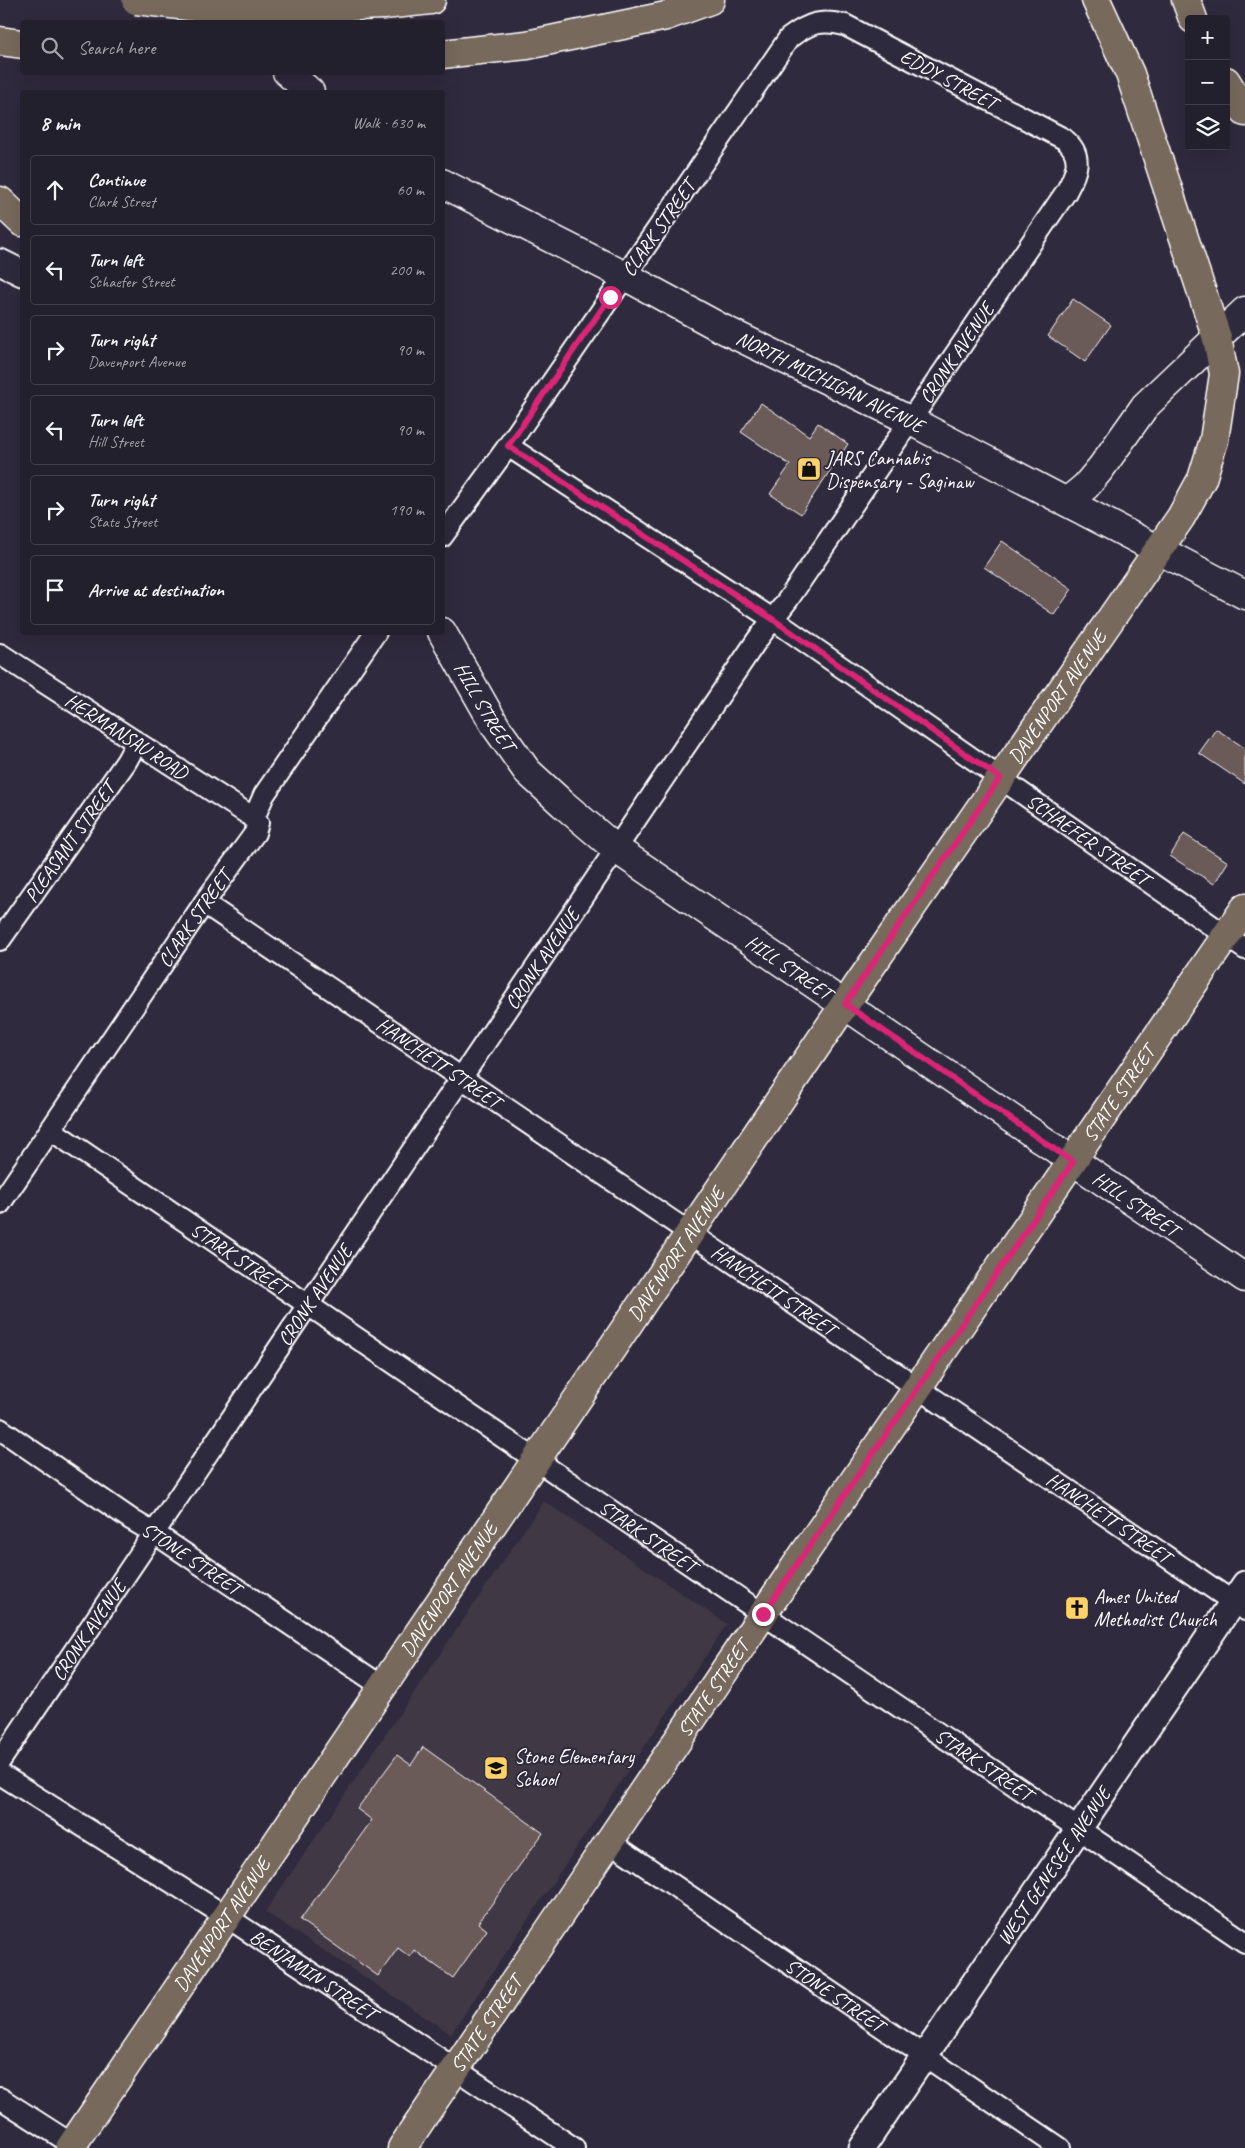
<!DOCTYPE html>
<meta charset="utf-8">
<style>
:root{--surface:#23202e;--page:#2f2d3a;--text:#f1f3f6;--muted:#a3a3aa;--line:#403e4a}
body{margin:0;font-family:Caveat,sans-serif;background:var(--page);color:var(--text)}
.controls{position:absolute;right:15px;top:15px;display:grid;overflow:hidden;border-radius:5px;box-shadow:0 5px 20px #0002}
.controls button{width:45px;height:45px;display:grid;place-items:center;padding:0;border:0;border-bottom:1px solid var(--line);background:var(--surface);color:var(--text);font:25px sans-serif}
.stop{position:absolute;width:15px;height:15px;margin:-11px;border:4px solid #db2777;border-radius:50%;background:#fff}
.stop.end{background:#db2777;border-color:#fff;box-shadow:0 1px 5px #0008}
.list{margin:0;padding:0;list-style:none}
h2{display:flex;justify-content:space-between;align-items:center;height:65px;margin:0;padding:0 20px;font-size:21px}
h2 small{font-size:16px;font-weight:400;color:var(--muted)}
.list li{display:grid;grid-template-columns:32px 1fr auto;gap:15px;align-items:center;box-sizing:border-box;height:70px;margin:0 10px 10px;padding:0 10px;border:1px solid var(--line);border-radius:5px}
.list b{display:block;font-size:19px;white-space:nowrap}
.list p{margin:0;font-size:16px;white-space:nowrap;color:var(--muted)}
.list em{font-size:16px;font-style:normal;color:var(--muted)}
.icon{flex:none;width:28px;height:28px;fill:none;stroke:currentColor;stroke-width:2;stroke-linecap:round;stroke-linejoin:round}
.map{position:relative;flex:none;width:1245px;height:2148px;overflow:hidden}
.search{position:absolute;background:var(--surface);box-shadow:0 5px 20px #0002;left:20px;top:20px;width:425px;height:55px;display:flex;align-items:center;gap:12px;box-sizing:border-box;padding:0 18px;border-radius:5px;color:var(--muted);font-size:19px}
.panel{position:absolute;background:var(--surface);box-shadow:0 5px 20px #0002;left:20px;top:90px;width:425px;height:545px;border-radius:5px}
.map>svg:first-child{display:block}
.built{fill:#413845}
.building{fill:#6b5a58;stroke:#fff}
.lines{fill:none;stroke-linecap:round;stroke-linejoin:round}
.minor-casing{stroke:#fff;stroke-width:24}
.tertiary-casing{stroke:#fff;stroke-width:29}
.secondary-casing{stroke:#fff;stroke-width:31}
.primary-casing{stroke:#fff;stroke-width:31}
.motorway-casing{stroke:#fff;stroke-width:31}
.minor{stroke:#2f2a3d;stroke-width:20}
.tertiary{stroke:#2f2a3d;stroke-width:25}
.secondary{stroke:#2f2a3d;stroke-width:28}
.primary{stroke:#77695c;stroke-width:28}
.motorway{stroke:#77695c;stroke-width:28}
.motorway-bridge-casing{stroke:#fff;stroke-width:31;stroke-linecap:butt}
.motorway-bridge{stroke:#77695c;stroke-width:28}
.route{stroke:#db2777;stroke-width:6}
.labels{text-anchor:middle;stroke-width:4;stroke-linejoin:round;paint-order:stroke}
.street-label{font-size:20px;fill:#fff;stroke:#2f2a3d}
.poi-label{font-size:20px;fill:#fff;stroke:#2f2a3d;text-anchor:start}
</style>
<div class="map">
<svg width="1245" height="2148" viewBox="0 0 1245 2148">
<rect width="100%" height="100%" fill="#2f2a3d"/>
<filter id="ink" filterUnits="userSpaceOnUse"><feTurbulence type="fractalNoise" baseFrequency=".02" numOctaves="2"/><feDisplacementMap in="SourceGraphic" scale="10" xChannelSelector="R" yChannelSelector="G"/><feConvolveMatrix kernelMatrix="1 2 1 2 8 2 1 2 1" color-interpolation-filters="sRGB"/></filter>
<g filter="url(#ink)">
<path class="built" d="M 544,1501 L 727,1624 L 451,2034 L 265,1912 Z"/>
<path class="building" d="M 1073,299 L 1111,325 L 1085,362 L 1048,336 Z
M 761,403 L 809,436 L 818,423 L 848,444 L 801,514 L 770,494 L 790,465 L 741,432 Z
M 1002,541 L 1072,589 L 1054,615 L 984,567 Z
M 1216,729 L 1245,748 L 1245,784 L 1199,753 Z
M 1184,834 L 1228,862 L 1214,884 L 1170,856 Z
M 423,1747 L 543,1833 L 478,1923 L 487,1930 L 453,1978 L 414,1950 L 410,1957 L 398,1948 L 378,1976 L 300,1920 L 372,1820 L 357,1809 L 397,1755 L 411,1765 Z"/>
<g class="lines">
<defs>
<g id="minor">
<path id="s1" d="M 508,446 L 774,620 L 1245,949"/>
<path id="s2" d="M 0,654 L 254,818"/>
<path id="s3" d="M 204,903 L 1245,1610"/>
<path id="s4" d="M 0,940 L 126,762 L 137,742"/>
<path id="s5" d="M 51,1130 L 1245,1942"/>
<path id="s6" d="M 0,1204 L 204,903 L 255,833 L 258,823 L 254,818 L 264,795 L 376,632"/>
<path id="s7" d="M 0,1429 L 132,1520 L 154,1533 L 383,1687"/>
<path id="s8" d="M 0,1761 L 757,640 L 787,601 L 1066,192 C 1077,172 1084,155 1064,139 L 845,25 C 821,19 809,23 789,38 L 508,446 L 442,537"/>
<path id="s9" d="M 0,1774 L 227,1917 L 574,2148"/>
<path id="s10" d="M 610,1842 L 1060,2148"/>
<path d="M 0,2098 L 78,2148"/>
</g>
<g id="tertiary">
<path d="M 0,262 L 22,273"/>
<path id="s11" d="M 862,2148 L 1245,1584"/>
</g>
<g id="secondary">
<path d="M 287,72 L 310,92"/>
<path id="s12" d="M 442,183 L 625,276 L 721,328 L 911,421 L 1245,595"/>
<path d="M 1067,502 L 1086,486 L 1101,468 L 1145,406 L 1245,311"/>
<path id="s13" d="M 442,632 L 496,727 L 527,771 L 563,804 L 616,849 L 1245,1278"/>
</g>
<g id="primary">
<path id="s14" d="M 70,2148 L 845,1004 L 1181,517 L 1202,479 L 1214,440 L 1224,374 L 1217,338"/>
<path id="s15" d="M 402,2148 L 763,1614 L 1245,908"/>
</g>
<path id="motorway" d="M 1096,0 L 1130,74 L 1217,338
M 1186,0 L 1193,19
M 383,5 L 431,0
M 0,41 L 22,44
M 442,54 L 527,45 L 666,16 L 710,0
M 1226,81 L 1245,112
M 0,201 L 22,222"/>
</defs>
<use href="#minor" class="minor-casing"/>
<use href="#tertiary" class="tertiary-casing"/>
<use href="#secondary" class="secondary-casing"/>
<use href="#primary" class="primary-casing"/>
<use href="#motorway" class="motorway-casing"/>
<use href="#minor" class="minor"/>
<use href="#tertiary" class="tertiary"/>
<use href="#secondary" class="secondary"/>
<use href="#primary" class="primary"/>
<use href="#motorway" class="motorway"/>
<defs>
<path id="motorway-bridge" d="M 136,0 L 232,11 L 383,5"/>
</defs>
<use href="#motorway-bridge" class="motorway-bridge-casing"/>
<use href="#motorway-bridge" class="motorway-bridge"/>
</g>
</g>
<g class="lines" filter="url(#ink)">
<path class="route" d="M 610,297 L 508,446 L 774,620 L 1000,778 L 845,1004 L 1073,1162 L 763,1614"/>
</g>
<defs>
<symbol id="shop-square" viewBox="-11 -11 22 22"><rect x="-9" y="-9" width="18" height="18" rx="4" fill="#ffd166" stroke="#2f2a3d"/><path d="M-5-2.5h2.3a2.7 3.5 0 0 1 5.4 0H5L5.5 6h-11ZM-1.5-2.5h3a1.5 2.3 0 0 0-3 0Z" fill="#111"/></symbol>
<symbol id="church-square" viewBox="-11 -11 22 22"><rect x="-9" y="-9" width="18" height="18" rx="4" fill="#ffd166" stroke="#2f2a3d"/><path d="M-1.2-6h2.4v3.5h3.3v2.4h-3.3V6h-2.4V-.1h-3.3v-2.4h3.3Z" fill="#111"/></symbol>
<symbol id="school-square" viewBox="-11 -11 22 22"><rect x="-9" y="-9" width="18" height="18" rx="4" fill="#ffd166" stroke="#2f2a3d"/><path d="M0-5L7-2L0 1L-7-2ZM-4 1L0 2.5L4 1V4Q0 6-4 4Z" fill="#111"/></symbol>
</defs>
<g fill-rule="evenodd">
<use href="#shop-square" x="795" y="455" width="28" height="28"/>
<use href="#church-square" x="1063" y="1594" width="28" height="28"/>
<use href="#school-square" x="482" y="1754" width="28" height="28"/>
</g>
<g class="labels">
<g class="street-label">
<text transform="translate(949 79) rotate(28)" y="7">EDDY STREET</text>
<text transform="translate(658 228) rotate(-55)" y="7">CLARK STREET</text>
<text dy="7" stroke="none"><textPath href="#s8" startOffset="1702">CRONK AVENUE</textPath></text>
<text dy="7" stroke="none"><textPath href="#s12" startOffset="436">NORTH MICHIGAN AVENUE</textPath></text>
<text dy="7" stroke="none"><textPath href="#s14" startOffset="1755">DAVENPORT AVENUE</textPath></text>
<text dy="7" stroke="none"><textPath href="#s13" startOffset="86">HILL STREET</textPath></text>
<text dy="7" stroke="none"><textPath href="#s2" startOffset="151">HERMANSAU ROAD</textPath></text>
<text dy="7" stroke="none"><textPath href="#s1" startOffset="701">SCHAEFER STREET</textPath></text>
<text dy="7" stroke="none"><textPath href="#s4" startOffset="120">PLEASANT STREET</textPath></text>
<text dy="7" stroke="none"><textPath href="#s6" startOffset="345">CLARK STREET</textPath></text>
<text dy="7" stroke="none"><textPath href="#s8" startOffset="968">CRONK AVENUE</textPath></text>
<text dy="7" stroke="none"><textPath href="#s13" startOffset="491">HILL STREET</textPath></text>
<text dy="7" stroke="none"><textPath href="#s3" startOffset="284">HANCHETT STREET</textPath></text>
<text dy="7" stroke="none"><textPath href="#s15" startOffset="1275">STATE STREET</textPath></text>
<text dy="7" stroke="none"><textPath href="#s13" startOffset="911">HILL STREET</textPath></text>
<text dy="7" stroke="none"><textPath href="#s14" startOffset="1080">DAVENPORT AVENUE</textPath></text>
<text dy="7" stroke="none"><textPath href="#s5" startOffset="228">STARK STREET</textPath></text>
<text dy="7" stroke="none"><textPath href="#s3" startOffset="689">HANCHETT STREET</textPath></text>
<text dy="7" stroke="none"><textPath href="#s8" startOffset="562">CRONK AVENUE</textPath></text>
<text dy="7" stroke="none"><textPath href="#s3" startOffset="1094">HANCHETT STREET</textPath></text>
<text dy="7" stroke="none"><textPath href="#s5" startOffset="722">STARK STREET</textPath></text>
<text dy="7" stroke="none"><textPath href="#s7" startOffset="231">STONE STREET</textPath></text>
<text dy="7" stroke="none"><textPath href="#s14" startOffset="675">DAVENPORT AVENUE</textPath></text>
<text dy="7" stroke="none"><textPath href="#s8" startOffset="158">CRONK AVENUE</textPath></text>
<text dy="7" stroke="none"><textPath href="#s15" startOffset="555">STATE STREET</textPath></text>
<text dy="7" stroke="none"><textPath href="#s5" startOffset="1128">STARK STREET</textPath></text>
<text dy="7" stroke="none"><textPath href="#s11" startOffset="341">WEST GENESEE AVENUE</textPath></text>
<text dy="7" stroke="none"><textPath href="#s14" startOffset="270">DAVENPORT AVENUE</textPath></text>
<text dy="7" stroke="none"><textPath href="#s9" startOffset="372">BENJAMIN STREET</textPath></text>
<text dy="7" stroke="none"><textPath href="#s10" startOffset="272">STONE STREET</textPath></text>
<text dy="7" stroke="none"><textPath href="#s15" startOffset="150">STATE STREET</textPath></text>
</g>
<g class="poi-label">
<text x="826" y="465">JARS Cannabis<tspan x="826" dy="23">Dispensary - Saginaw</tspan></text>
<text x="1094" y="1603">Ames United<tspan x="1094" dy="23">Methodist Church</tspan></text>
<text x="514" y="1763">Stone Elementary<tspan x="514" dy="23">School</tspan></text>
</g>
</g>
</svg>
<div class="controls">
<button>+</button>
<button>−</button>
<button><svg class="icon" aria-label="layers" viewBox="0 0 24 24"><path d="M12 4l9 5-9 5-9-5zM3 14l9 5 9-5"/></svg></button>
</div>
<div class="stop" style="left:610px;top:297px"></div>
<div class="stop end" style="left:763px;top:1614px"></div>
<div class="search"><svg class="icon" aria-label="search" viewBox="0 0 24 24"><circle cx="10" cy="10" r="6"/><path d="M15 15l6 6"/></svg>Search here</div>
<section class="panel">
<h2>8 min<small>Walk · 630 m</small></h2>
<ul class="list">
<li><svg class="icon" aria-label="ahead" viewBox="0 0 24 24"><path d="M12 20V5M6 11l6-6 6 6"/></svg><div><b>Continue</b><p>Clark Street</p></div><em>60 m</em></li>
<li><svg class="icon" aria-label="left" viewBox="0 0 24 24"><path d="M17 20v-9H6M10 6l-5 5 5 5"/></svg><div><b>Turn left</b><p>Schaefer Street</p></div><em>200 m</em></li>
<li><svg class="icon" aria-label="right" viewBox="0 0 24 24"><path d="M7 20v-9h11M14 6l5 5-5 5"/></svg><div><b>Turn right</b><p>Davenport Avenue</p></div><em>90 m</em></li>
<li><svg class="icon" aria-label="left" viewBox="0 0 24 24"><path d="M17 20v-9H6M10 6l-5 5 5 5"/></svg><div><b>Turn left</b><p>Hill Street</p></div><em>90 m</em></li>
<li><svg class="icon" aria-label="right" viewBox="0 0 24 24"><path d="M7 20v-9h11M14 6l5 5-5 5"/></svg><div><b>Turn right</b><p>State Street</p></div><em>190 m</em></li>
<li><svg class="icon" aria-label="arrive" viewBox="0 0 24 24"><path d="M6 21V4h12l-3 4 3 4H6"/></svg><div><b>Arrive at destination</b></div></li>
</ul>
</section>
</div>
